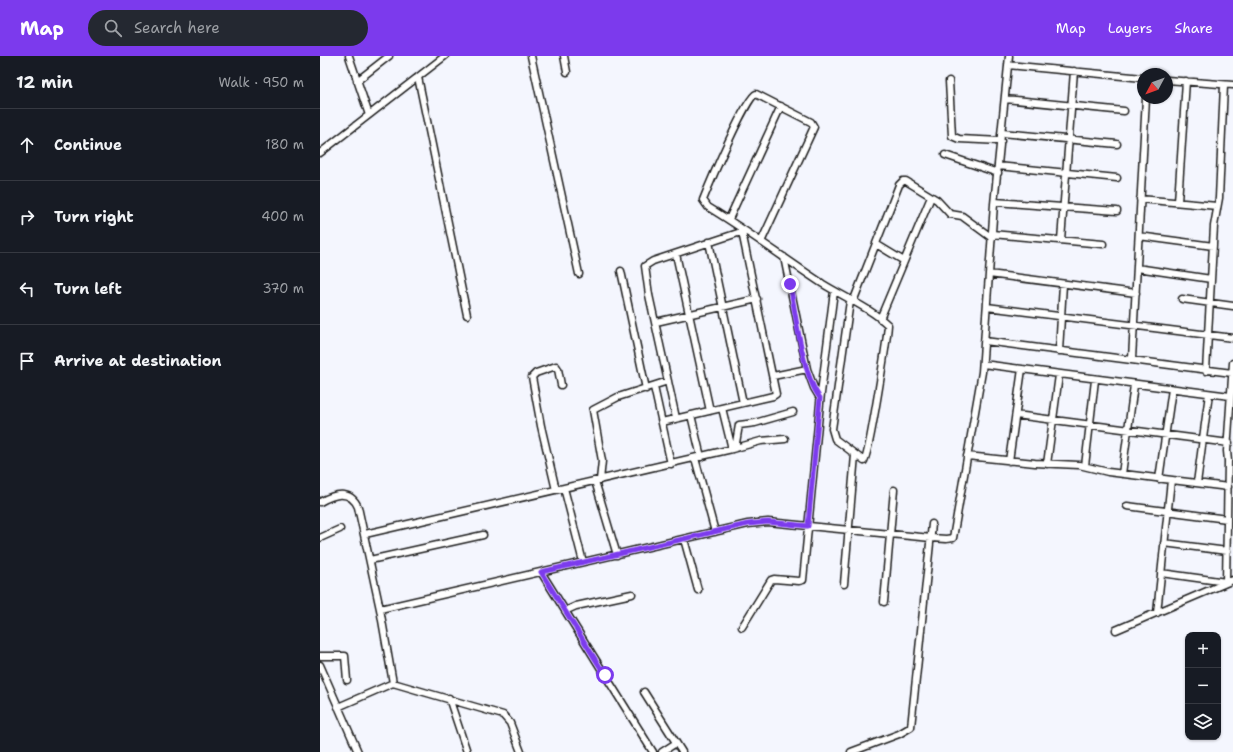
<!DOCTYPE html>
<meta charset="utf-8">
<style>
:root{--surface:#171b24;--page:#242831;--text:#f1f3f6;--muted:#9ea1a6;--line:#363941;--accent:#7c3aed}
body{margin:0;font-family:"Shantell Sans",sans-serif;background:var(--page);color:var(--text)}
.controls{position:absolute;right:12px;bottom:12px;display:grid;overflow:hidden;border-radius:8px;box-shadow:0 1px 3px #0004}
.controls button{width:36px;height:36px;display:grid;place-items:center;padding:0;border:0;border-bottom:1px solid var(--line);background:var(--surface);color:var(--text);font:20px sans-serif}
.compass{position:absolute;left:817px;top:12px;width:36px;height:36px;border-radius:50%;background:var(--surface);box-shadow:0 1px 3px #0004;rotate:229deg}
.stop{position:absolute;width:12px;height:12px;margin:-9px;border:3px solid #7c3aed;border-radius:50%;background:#fff}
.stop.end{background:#7c3aed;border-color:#fff;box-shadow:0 1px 4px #0008}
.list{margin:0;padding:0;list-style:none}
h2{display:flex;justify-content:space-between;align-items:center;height:52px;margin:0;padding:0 16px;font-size:17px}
h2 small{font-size:13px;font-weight:400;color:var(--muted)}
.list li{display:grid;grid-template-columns:26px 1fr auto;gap:12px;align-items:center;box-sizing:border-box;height:72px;padding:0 16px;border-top:1px solid var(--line)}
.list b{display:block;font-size:15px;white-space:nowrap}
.list em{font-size:13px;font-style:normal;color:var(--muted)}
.icon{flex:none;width:22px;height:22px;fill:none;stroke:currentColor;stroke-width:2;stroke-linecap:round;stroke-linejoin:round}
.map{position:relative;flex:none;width:913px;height:696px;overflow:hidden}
header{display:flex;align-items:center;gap:24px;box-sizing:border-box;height:56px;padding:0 20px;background:var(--accent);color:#fff}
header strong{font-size:19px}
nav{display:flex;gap:22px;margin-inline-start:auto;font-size:14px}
.search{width:280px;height:36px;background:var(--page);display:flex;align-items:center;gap:10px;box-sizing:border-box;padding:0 14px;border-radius:22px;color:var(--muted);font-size:15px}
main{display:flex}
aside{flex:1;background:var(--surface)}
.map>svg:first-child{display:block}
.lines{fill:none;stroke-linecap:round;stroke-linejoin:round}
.minor-casing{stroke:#1c1c1c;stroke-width:9}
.minor{stroke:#fff;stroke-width:6}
.route{stroke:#7c3aed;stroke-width:5}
</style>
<header>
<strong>Map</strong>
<div class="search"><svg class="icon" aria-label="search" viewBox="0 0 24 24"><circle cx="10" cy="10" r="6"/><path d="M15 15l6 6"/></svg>Search here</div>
<nav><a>Map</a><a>Layers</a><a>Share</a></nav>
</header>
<main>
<aside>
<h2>12 min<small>Walk · 950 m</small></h2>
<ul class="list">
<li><svg class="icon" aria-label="ahead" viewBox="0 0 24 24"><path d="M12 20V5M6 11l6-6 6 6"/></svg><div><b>Continue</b></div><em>180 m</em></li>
<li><svg class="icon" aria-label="right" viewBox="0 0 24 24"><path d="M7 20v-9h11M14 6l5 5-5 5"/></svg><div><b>Turn right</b></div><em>400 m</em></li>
<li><svg class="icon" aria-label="left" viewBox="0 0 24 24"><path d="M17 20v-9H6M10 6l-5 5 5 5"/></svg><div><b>Turn left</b></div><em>370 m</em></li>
<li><svg class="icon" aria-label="arrive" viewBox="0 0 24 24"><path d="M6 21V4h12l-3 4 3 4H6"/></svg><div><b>Arrive at destination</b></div></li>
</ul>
</aside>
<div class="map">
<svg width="913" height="696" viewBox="0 0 913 696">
<rect width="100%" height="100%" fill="#f4f6fe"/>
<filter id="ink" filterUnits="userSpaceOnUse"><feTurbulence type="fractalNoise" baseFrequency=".025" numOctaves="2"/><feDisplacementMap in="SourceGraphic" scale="8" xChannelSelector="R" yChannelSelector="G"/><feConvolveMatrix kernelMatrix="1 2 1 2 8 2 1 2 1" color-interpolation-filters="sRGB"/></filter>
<g filter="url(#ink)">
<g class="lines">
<defs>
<path id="minor" d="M 29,0 L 49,59
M 211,0 L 259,218
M 244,0 L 247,16
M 688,9 L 823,22
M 98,21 L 147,259
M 847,24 L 913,29
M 37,25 L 69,0
M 629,25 L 632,80 L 639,83 L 681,85
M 685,43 L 804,55
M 682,77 L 797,88
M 0,97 L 125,0
M 625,99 L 678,117
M 678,110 L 797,122
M 820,143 L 897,150
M 675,146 L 797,155
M 858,146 L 866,25
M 409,163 L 461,50
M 672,178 L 783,188
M 819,180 L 893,190
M 741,184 L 754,15
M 389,186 L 423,347
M 441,186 L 494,71 L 491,66 L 436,38 C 426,41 389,129 383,144 L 388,151 C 428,175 465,203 503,228 C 524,241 550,252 568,269 C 567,284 549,400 544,405 L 515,383 L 512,373 L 530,245
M 556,188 L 584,205
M 356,198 L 390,355
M 817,212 L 891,223
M 301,215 L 326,333
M 669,218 L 816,237
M 862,243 L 913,250
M 533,246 L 579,129 L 583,125 L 586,125 L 617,144 L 630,158 L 642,160 L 672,182
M 667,251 L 913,282
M 560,263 L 611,141
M 336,266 L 437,243
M 665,285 L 912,317
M 739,295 L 743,228
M 812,303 L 826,42
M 663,308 L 910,340
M 487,313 L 494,332 L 500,342
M 886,315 L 894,170 L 899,142 L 904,29
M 453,320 L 487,313 L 464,201
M 334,331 L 351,408
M 371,359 L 381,401
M 696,359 L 909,387
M 356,362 L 329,239 L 325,210 L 333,205 L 424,175
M 342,366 L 453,340 L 456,338 L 422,176
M 411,390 L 416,387 L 419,369 L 435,367 L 473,356
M 412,393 L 441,385 L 465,383
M 647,400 L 715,407 L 759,409 L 788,416 L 908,431
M 375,402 L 395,476
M 689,405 L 702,313
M 727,408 L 739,319
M 765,410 L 775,324
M 802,418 L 814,329
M 839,423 L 852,333
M 280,424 L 282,405 L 273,354 L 298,341 L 348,325
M 275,425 L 297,499
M 877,427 L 889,338
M 244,432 L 263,506
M 236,434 L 221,370 L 212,321 L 216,317 L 236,310 L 238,313 L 241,329
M 0,446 C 14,438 30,433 38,451 L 60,553 L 73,627 L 18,651
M 807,450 L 907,463
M 45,478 L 412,393 L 402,352
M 0,482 L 20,473
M 364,483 L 378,534
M 844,487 L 907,495
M 50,504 L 163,479
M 221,516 L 333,696
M 841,517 L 906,526
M 906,527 L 908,405 L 907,395 L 913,307
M 524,528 L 535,399
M 564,546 L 574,434
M 60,553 L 428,468 L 448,466 L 611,482 L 626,483 L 633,482 L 662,316 L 674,148 L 689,0
M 245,555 L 256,550 L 312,538
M 837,557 L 851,424
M 422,571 L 451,524 L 454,523 L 479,525 L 483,524 L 501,337 L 514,235
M 796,574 L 913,524
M 0,600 L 25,600 L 27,624
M 0,609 L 38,696
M 73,627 L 183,659 L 190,667 L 201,696
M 324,636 L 362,696
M 129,642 L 147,696
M 342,696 L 356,687
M 531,696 L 579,678 L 591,671 L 612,468"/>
</defs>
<use href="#minor" class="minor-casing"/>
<use href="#minor" class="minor"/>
</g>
</g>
<g class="lines" filter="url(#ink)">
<path class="route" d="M 285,619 L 221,516 L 428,468 L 448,466 L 488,470 L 500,342 C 482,318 476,260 470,228"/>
</g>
</svg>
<div class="controls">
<button>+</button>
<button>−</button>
<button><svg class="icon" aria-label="layers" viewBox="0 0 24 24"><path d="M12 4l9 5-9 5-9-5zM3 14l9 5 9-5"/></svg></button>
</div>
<svg class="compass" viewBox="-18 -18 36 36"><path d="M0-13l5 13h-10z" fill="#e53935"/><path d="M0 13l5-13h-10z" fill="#9ea1a6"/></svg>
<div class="stop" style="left:285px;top:619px"></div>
<div class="stop end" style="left:470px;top:228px"></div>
</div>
</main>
